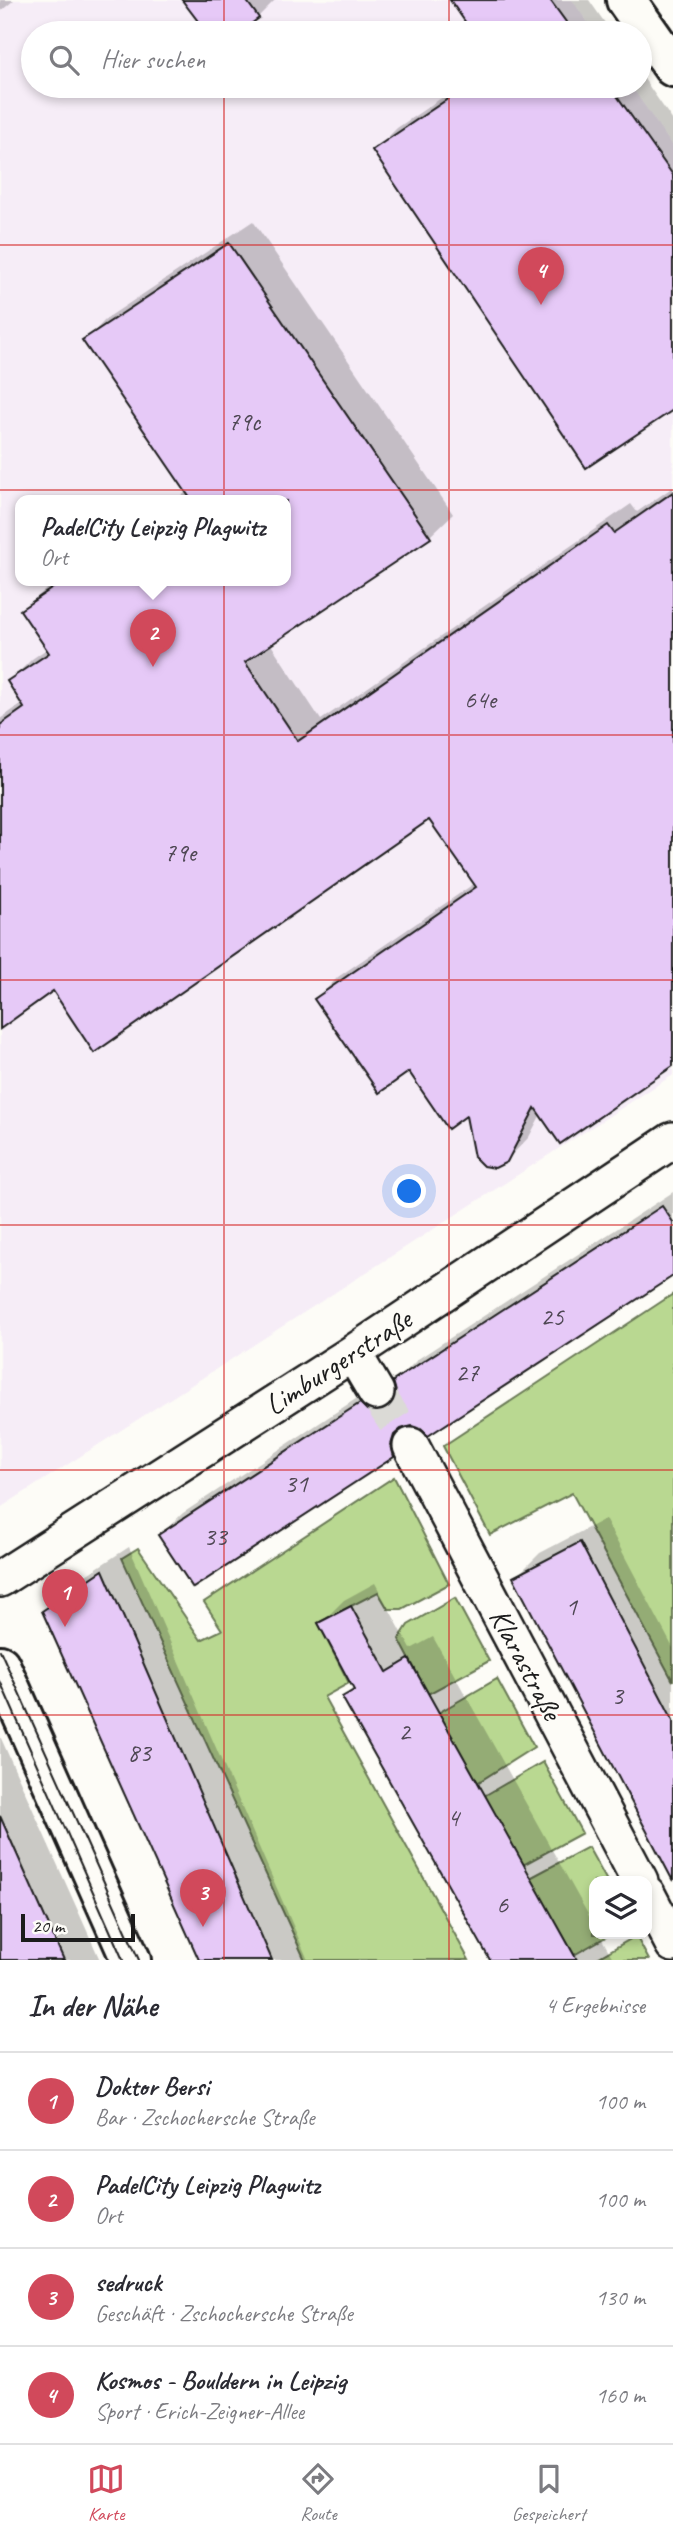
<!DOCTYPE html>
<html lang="de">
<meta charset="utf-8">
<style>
:root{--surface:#fff;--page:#f7f7f7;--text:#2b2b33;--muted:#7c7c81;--line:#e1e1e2;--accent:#d1495b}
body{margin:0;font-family:Caveat,sans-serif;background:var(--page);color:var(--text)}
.controls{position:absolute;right:21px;bottom:21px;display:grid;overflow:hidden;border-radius:14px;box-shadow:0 4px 10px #0003}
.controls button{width:63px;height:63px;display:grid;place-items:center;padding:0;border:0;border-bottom:2px solid var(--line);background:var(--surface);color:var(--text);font:35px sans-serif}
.scale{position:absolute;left:21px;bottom:18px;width:114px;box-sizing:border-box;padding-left:7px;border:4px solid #1c1c1c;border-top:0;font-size:19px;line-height:24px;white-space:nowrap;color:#1c1c1c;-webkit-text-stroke:5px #fdfcf7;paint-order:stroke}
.you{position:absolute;left:410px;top:1192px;width:24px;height:24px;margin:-18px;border:5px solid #fff;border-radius:50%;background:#1a73e8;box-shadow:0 0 0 10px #1a73e833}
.badge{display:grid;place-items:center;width:46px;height:46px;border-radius:50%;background:var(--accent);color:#fff;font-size:23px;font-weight:700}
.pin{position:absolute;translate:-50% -58px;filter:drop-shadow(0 2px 4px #0008)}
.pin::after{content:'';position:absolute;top:37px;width:24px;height:21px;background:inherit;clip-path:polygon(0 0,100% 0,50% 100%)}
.popup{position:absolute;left:15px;top:495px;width:276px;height:91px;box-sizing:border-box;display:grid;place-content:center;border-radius:14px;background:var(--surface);filter:drop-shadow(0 2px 5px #0005);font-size:23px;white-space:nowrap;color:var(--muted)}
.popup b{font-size:26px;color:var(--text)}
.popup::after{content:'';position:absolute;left:50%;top:100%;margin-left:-14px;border:14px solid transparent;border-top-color:var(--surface)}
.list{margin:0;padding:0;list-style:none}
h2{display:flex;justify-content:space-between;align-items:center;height:91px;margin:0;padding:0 28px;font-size:30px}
h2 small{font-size:23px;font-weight:400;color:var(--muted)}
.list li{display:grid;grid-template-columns:46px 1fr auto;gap:21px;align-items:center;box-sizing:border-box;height:98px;padding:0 28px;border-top:2px solid var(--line)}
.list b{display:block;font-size:26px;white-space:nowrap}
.list p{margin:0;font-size:23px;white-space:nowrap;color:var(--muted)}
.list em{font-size:23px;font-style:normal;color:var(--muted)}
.icon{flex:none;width:38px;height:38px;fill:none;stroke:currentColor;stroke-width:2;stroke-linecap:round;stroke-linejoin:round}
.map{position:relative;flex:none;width:673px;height:1960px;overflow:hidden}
.search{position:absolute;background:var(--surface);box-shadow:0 4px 10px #0003;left:21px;right:21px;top:21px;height:77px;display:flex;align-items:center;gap:18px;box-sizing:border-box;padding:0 24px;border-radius:38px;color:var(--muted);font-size:26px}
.sheet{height:483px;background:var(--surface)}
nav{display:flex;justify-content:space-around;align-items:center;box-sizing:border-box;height:98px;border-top:2px solid var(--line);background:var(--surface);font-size:19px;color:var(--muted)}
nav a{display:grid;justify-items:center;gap:4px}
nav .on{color:var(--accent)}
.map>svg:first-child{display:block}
.built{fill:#f6edf7;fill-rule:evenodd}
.green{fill:#b9d891;stroke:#6a7a56;stroke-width:2}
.shadow{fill:#0003}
.building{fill:#e6c9f7;stroke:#1c1c1c;stroke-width:2}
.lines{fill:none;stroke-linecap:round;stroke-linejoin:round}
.street-tunnel{stroke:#dbdad6;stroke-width:35;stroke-dasharray:35 18;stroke-linecap:butt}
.street-casing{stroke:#1c1c1c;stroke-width:40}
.secondary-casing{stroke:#1c1c1c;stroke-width:44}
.street{stroke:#fdfcf7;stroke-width:35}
.secondary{stroke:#fdfcf7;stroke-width:38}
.tram{stroke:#1c1c1c;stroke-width:2}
.grid{fill:none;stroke:#d62828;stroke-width:2;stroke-opacity:0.55}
.labels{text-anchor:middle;stroke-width:5;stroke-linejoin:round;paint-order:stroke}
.number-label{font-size:26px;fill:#4e4753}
.street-label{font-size:30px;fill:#1c1c1c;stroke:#fdfcf7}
</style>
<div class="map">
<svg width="673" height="1960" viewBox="0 0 673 1960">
<rect width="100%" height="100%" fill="#fdfcf7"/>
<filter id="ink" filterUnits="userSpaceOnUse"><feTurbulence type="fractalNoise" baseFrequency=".0143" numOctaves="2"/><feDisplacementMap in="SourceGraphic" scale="14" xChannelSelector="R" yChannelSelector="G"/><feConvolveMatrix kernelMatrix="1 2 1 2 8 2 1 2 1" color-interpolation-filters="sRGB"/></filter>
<g filter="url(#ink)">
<path class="built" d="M 0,0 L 572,0 L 595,33 L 33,33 L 33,86 L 631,86 L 673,147 L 673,1075 L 0,1508 ZM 20,501 L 286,501 L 286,581 L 20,581 Z"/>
<path class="green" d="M 673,1294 L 673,1681 L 572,1493 L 490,1535 L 443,1446 Z
M 394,1477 L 449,1584 L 402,1609 L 388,1609 L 378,1592 L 318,1623 L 349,1683 L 324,1697 L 469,1960 L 305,1960 L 122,1558 L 138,1548 L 201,1640 L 222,1630 L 204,1602 Z
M 455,1598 L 489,1661 L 428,1694 L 399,1639 L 408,1625 Z
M 497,1679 L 534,1747 L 477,1783 L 438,1713 Z
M 543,1762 L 582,1833 L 523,1865 L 484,1796 Z
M 588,1847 L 607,1881 L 594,1881 L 594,1934 L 611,1934 L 574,1955 L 530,1878 Z
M 636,1936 L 649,1960 L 594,1960 Z"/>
<path class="shadow" d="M 0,0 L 14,0 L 0,12 Z
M 185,0 L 275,0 L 258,17 L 236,33 L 209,33 Z
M 452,0 L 589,0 L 612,33 L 475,33 Z
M 640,73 L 673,121 L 673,408 L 375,150 L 397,128 L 459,86 L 640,86 Z
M 253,221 L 453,514 L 430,536 L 270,643 L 321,720 L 631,504 L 637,512 L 673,487 L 673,1064 L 541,1114 L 529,1137 L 506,1161 L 467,1113 L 316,1000 L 338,977 L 475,883 L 430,817 L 54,989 L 0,1027 L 0,719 L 23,703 L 9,682 L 32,659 L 48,648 L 22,611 L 55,581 L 286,581 L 286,501 L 174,501 L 188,491 L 85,341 L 107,318 Z
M 673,1192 L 673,1274 L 414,1425 L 416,1433 L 393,1456 L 160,1535 L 183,1513 L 383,1381 L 390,1387 L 397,1389 L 395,1382 L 418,1359 Z
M 605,1519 L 673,1648 L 673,1878 L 515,1578 L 540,1553 Z
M 129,1547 L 308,1960 L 201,1960 L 44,1611 L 69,1586 Z
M 375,1583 L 411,1649 L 433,1637 L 594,1925 L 594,1934 L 599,1934 L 614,1960 L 492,1960 L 344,1697 L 354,1687 L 320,1624 L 344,1600 Z
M 0,1736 L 100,1960 L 0,1960 Z"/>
<path class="building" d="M 182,0 L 246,0 L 259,18 L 239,33 L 207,33 Z
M 450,0 L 550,0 L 574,33 L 473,33 Z
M 467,86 L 610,86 L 673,175 L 673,410 L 586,468 L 372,150 Z
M 229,243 L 431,538 L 245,662 L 298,741 L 608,525 L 614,533 L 673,492 L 673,1066 L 560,1144 L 535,1108 L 507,1162 L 495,1168 L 483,1166 L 474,1157 L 466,1116 L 448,1129 L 409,1072 L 379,1093 L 314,999 L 476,887 L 429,820 L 94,1053 L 53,991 L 0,1029 L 0,725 L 24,708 L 7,681 L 49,653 L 20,610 L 63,581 L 286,581 L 286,501 L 192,501 L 82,340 Z
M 662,1206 L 673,1222 L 673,1276 L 428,1436 L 421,1429 L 412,1426 L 401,1429 L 394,1435 L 391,1445 L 394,1457 L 193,1588 L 158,1535 L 360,1403 L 367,1410 L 375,1412 L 387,1409 L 394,1401 L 396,1392 L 393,1381 Z
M 580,1542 L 673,1720 L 673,1881 L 513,1577 Z
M 103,1570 L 272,1960 L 199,1960 L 42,1611 Z
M 351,1606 L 387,1672 L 409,1659 L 577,1960 L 490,1960 L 342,1697 L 354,1690 L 318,1623 Z
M 0,1816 L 64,1960 L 0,1960 Z"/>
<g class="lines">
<path class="street-tunnel" d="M 376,1392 L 411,1446"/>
<defs>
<path id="street" d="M 353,1353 L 376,1392
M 411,1446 L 640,1881
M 0,1579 L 353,1353 L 673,1140
M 647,1894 L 673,1944"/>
<path id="secondary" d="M 626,0 L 673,67
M 0,1665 L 131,1960"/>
</defs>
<use href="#street" class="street-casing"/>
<use href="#secondary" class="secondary-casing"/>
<use href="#street" class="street"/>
<use href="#secondary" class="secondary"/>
<path class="tram" d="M 0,1650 L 139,1960
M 0,1681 L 123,1960"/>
</g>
</g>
<path class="grid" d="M 224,0 L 224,33M 449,0 L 449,33M 224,86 L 224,1960M 449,86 L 449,1960M 0,245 L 673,245M 0,490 L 673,490M 0,735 L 673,735M 0,980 L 673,980M 0,1225 L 673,1225M 0,1470 L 673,1470M 0,1715 L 673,1715"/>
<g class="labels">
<g class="number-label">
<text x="244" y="430">79c</text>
<text x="480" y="708">64e</text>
<text x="180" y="861">79e</text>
<text x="552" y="1325">25</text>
<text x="467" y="1381">27</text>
<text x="296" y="1492">31</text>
<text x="215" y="1545">33</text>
<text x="571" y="1615">1</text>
<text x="617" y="1704">3</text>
<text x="404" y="1740">2</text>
<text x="139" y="1761">83</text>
<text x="453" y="1826">4</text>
<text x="502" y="1913">6</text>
</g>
<g class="street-label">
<text transform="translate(338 1362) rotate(-33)" y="10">Limburgerstraße</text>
<text transform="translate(526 1664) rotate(62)" y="10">Klarastraße</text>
</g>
</g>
</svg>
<div class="controls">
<button><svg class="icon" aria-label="layers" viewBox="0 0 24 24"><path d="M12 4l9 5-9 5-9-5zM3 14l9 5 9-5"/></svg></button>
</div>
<div class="scale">20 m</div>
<div class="you"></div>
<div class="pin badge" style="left:65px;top:1627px">1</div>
<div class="pin badge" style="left:153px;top:667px">2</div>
<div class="popup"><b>PadelCity Leipzig Plagwitz</b>Ort</div>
<div class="pin badge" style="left:203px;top:1927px">3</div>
<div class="pin badge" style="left:541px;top:305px">4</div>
<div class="search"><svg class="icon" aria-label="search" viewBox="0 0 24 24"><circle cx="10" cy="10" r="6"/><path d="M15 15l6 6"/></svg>Hier suchen</div>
</div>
<section class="sheet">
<h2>In der Nähe<small>4 Ergebnisse</small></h2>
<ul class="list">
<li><span class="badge">1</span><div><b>Doktor Bersi</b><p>Bar · Zschochersche Straße</p></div><em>100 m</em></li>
<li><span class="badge">2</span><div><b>PadelCity Leipzig Plagwitz</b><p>Ort</p></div><em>100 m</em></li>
<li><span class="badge">3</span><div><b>sedruck</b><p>Geschäft · Zschochersche Straße</p></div><em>130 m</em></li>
<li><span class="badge">4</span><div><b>Kosmos - Bouldern in Leipzig</b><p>Sport · Erich-Zeigner-Allee</p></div><em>160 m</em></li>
</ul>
</section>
<nav>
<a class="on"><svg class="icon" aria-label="map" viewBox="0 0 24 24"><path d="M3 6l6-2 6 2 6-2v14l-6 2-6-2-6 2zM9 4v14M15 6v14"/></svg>Karte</a>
<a><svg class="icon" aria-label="directions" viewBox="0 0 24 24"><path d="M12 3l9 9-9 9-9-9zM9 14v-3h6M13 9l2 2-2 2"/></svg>Route</a>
<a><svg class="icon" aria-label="saved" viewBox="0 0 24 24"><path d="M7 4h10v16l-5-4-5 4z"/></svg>Gespeichert</a>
</nav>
